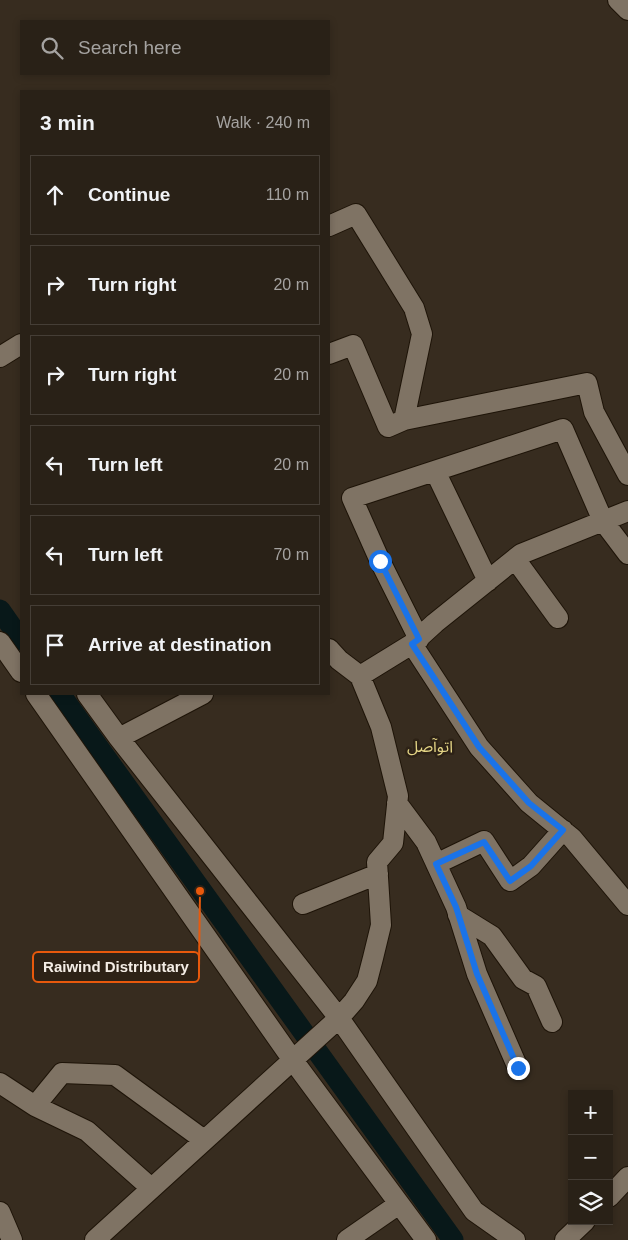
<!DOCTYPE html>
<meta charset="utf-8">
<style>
:root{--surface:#292117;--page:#312920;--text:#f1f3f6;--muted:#a5a3a1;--line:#453e36}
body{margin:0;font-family:Arial,"Noto Sans Arabic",sans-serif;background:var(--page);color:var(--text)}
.controls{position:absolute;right:15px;bottom:15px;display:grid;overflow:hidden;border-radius:0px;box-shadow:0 2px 8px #0003}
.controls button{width:45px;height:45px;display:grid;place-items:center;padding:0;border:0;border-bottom:1px solid var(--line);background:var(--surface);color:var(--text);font:25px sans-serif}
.stop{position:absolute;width:15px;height:15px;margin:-11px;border:4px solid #1a73e8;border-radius:50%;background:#fff}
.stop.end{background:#1a73e8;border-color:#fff;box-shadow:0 1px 5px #0008}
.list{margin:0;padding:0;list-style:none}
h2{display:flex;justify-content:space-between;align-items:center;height:65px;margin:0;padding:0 20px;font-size:21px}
h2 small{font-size:16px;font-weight:400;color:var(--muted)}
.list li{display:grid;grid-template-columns:32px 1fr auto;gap:15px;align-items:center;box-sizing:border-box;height:80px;margin:0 10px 10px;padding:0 10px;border:1px solid var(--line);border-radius:0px}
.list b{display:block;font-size:19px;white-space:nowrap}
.list em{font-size:16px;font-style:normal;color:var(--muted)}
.icon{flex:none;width:28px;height:28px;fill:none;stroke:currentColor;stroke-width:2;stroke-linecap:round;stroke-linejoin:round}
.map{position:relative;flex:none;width:628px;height:1240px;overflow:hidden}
.search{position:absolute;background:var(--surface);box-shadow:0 2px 8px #0003;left:20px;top:20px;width:310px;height:55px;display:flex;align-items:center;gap:12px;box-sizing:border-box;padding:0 18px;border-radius:0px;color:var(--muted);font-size:19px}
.panel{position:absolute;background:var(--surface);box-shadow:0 2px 8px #0003;left:20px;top:90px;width:310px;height:605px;border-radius:0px}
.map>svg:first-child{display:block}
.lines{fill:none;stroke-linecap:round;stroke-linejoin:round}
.canal{stroke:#081819;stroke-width:21}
.minor-casing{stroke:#1e1408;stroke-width:22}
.minor{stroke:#7f7364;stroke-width:20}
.route{stroke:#1a73e8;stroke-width:6}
.labels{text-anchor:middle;stroke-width:5;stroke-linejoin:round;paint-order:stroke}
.quarter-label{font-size:16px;fill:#e4d586;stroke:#2d2216}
.leader{fill:none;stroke:#e8590c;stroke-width:2}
.callout-dot{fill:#e8590c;stroke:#2d2216;stroke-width:2}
.callout{fill:#2d2216;stroke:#e8590c;stroke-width:2}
.callout-label{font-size:15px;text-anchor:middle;font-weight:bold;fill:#f4ede5}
</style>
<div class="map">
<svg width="628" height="1240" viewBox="0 0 628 1240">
<rect width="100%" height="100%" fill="#372c1f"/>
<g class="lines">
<path class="canal" d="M 0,610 L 21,640
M 60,694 L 453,1240"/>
<defs>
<path id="minor" d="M 618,0 L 628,10
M 329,226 L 356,214 L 414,308 L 422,334 L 404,420 L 587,383 L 594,412 L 628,475
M 329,354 L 353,345 L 388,427 L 404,420
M 0,357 L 21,344
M 435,471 L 488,581
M 515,559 L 558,618
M 419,639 L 380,561 L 352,498 L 563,429 L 603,521 L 628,554
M 0,642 L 21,672
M 412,644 L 479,747 L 529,803 L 572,838 L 628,905
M 329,649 L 339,660 L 360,676 L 412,644 L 435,623 L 521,554 L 628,511
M 36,694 L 292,1059 L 426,1240
M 87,694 L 119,738 L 339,1018 L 474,1211 L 515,1240
M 119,738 L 203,694
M 397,803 L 426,842 L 456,907 L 477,974 L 518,1068
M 436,864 L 484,841 L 510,881 L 531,866 L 563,830
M 303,904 L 378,874
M 458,915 L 492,936 L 523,979 L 536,986 L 552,1022
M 0,1083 L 35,1106 L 62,1073 L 115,1075 L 204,1140
M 35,1106 L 87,1131 L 151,1188
M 609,1197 L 628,1177
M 0,1212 L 12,1240
M 95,1240 L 339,1018 L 354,1001 L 367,981 L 373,958 L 381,925 L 377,862 L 393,843 L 398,796 L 381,727 L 360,676
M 347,1240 L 399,1204
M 565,1240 L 585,1221"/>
</defs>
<use href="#minor" class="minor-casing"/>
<use href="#minor" class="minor"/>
</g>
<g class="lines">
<path class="route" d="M 380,561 L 419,639 L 412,644 L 479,747 L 529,803 L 563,830 L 531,866 L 510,881 L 484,842 L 436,864 L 456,907 L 477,974 L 518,1068"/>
</g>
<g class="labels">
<g class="quarter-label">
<text x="430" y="752">اتوآصل</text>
</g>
</g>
<path class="leader" d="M200 891L199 967"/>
<circle class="callout-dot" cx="200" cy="891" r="5"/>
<rect class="callout" x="33" y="952" width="166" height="30" rx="5"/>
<g class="callout-label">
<text x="116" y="972">Raiwind Distributary</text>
</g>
</svg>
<div class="controls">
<button>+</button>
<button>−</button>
<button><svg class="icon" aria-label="layers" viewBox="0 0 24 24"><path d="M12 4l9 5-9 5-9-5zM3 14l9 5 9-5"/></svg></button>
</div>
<div class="stop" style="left:380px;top:561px"></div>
<div class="stop end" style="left:518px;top:1068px"></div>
<div class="search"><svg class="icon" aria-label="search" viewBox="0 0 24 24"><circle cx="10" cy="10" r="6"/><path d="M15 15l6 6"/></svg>Search here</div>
<section class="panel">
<h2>3 min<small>Walk · 240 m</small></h2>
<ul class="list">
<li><svg class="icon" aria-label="ahead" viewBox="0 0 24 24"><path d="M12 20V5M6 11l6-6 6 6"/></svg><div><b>Continue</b></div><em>110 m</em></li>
<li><svg class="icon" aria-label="right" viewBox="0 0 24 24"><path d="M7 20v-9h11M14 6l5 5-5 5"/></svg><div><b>Turn right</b></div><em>20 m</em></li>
<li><svg class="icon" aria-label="right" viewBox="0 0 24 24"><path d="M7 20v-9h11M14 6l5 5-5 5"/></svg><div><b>Turn right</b></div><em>20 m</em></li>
<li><svg class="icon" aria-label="left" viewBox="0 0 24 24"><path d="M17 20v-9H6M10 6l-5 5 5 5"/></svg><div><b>Turn left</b></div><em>20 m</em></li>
<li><svg class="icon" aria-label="left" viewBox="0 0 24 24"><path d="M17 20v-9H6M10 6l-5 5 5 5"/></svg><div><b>Turn left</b></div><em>70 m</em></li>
<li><svg class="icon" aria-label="arrive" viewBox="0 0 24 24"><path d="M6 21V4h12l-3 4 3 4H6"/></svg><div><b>Arrive at destination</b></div></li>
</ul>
</section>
</div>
